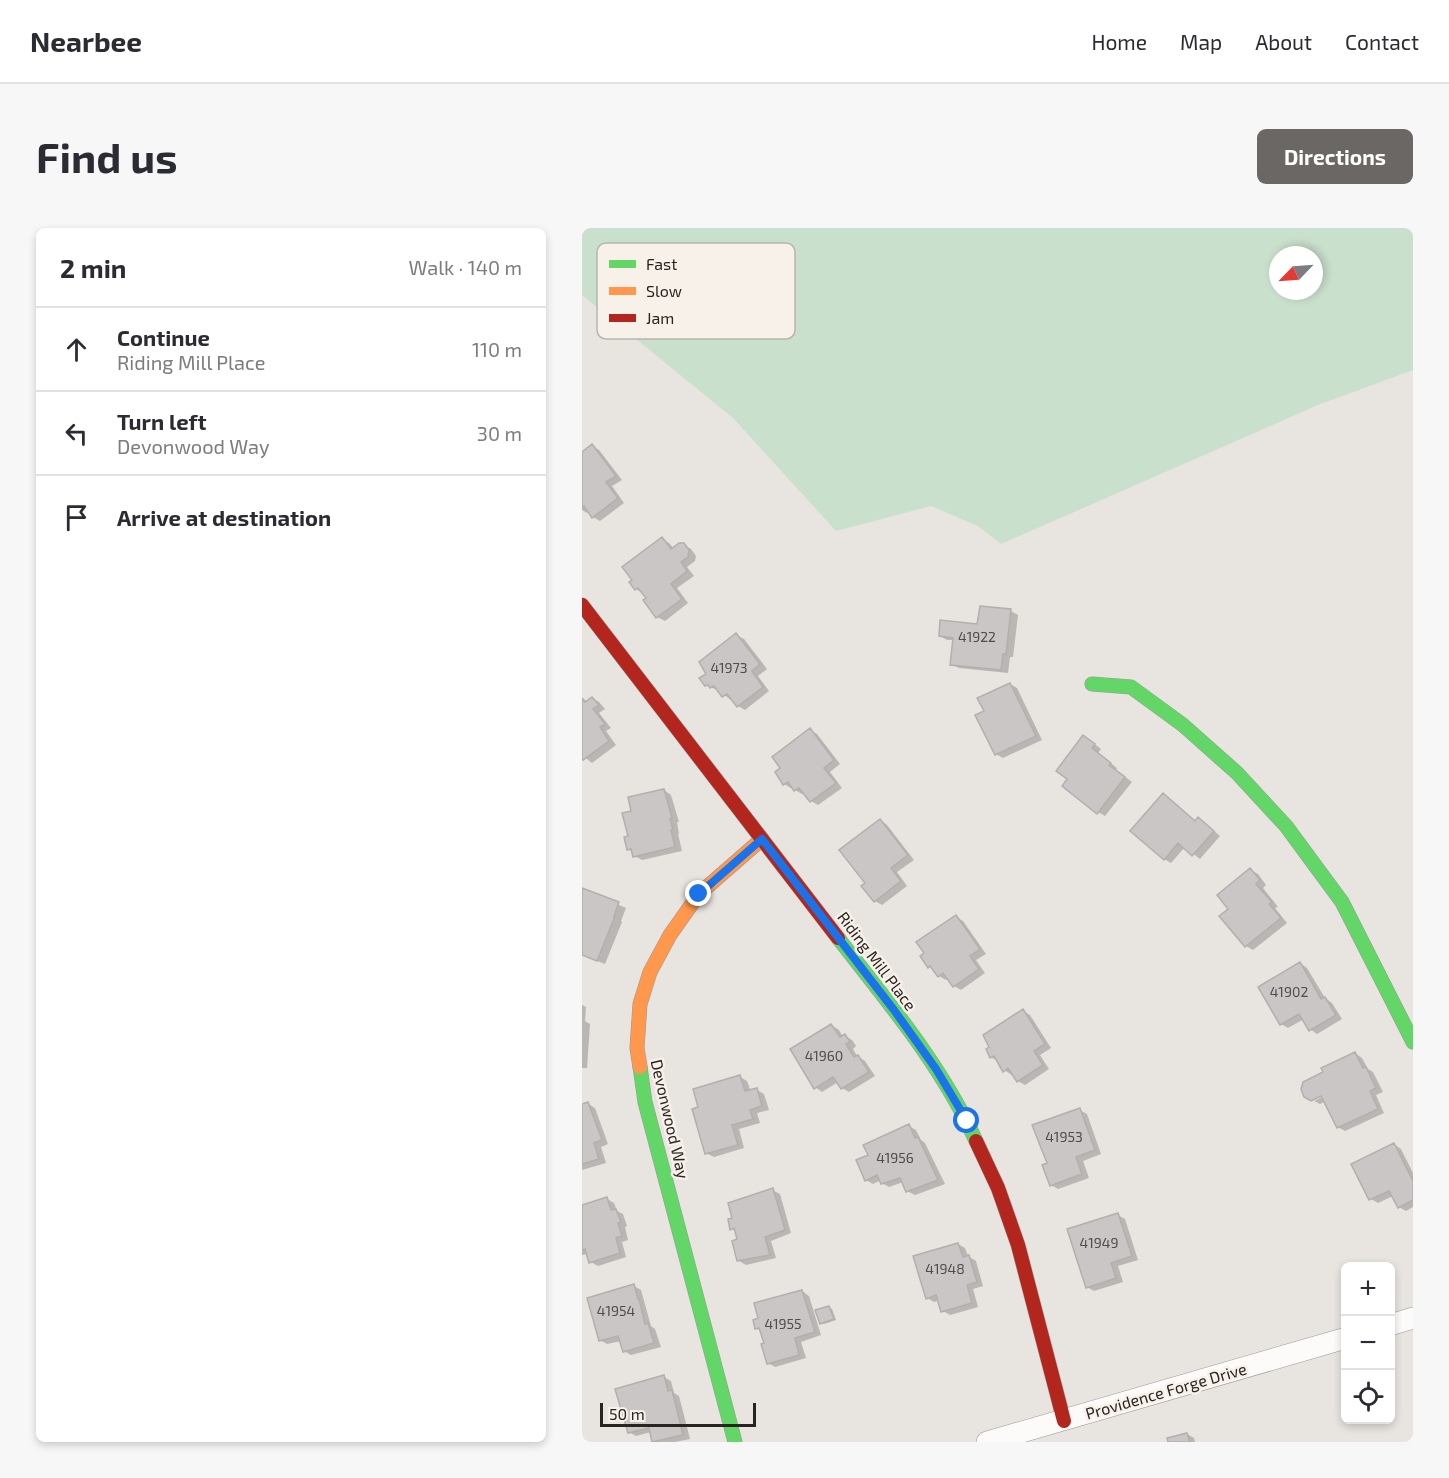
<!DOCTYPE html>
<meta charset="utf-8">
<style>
:root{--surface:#fff;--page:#f7f7f7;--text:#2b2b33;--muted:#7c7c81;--line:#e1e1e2;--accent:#6b6764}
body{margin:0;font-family:"Exo 2",sans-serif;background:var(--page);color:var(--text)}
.controls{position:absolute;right:18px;bottom:18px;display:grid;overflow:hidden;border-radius:9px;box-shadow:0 3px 9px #0003}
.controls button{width:54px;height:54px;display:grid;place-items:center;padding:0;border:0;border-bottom:2px solid var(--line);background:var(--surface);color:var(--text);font:30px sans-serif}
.compass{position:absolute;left:687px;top:18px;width:54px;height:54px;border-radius:50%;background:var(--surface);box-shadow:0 3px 9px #0003;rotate:245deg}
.scale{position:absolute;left:18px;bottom:15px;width:156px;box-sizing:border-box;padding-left:6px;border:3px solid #272422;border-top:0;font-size:16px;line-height:21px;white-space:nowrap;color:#272422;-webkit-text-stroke:4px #f8f1ea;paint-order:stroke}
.stop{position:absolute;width:18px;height:18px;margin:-14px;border:4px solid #1a73e8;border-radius:50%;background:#fff}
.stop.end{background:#1a73e8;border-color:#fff;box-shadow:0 2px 6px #0008}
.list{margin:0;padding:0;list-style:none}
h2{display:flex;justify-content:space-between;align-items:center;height:78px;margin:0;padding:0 24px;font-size:26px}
h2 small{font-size:20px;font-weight:400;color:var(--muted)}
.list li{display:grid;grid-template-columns:39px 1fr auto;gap:18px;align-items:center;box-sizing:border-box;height:84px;padding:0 24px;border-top:2px solid var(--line)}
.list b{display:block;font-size:22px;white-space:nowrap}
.list p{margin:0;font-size:20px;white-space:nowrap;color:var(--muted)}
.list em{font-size:20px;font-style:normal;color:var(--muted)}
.icon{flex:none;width:33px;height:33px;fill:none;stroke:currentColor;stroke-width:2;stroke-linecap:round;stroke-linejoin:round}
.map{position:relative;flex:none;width:831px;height:1214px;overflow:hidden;border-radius:9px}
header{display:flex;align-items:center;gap:36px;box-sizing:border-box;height:84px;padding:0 30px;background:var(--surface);border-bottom:2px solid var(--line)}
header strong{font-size:28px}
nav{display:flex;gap:33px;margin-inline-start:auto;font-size:21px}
.intro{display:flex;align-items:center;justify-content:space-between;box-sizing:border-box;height:144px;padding:0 36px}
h1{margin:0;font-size:42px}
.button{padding:15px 27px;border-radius:9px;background:var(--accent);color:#fff;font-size:21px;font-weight:700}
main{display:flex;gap:36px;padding:0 36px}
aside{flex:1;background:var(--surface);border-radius:9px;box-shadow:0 3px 9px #0003}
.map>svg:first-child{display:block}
.green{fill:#c9e0cc;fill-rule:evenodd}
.shadow{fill:#0003}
.building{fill:#cac6c6;stroke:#b2afad;stroke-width:1.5}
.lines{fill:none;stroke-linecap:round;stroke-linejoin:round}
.street-casing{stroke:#9c9996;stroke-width:22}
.fast-casing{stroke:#9c9996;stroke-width:15}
.slow-casing{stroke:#9c9996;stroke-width:15}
.jam-casing{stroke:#9c9996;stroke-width:15}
.street{stroke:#fcfbfa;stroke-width:21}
.fast{stroke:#63d668;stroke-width:14}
.slow{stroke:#ff974d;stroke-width:14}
.jam{stroke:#b3261e;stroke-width:14}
.route{stroke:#1a73e8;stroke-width:8}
.labels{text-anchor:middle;stroke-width:5;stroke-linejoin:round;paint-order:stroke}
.number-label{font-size:14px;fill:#504c4b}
.street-label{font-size:16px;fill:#272422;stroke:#f8f1ea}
.key{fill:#f8f1ea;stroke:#b9b4ae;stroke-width:1.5}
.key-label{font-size:16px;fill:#272422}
</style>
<header>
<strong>Nearbee</strong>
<nav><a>Home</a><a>Map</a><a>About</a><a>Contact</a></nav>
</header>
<div class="intro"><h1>Find us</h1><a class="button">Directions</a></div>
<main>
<aside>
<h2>2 min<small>Walk · 140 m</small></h2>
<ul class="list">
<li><svg class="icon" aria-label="ahead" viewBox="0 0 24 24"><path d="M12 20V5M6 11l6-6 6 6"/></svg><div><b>Continue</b><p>Riding Mill Place</p></div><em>110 m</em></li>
<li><svg class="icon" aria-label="left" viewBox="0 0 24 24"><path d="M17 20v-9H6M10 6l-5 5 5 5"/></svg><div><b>Turn left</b><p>Devonwood Way</p></div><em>30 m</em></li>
<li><svg class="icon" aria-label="arrive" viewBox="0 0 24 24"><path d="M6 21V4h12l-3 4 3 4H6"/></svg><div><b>Arrive at destination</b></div></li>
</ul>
</aside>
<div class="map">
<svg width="831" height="1214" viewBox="0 0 831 1214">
<rect width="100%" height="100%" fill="#e8e4e0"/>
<path class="green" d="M 0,0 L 831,0 L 831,142 L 736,177 L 419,316 L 396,298 L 349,278 L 254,303 L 151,190 L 0,67 ZM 696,27 L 732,27 L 732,63 L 696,63 Z"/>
<path class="shadow" d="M 10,218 L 17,222 L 40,252 L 30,258 L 42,275 L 18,293 L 11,289 L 7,283 L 5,285 L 0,282 L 0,226 Z
M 80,311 L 87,315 L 92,321 L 101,317 L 109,321 L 114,328 L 113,333 L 105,339 L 112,348 L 95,360 L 106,375 L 83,393 L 75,389 L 63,373 L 66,370 L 62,366 L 54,361 L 49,354 Z
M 429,383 L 436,387 L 431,429 L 428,429 L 426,445 L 377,440 L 370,436 L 372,412 L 365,412 L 358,408 L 397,398 Z
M 154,407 L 162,411 L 185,441 L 176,448 L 187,463 L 163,482 L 156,478 L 151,471 L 149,472 L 137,463 L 124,457 L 126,447 Z
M 428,456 L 435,460 L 460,512 L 421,530 L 414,526 L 404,484 Z
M 0,469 L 5,474 L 10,470 L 17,474 L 23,481 L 17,485 L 29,500 L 24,503 L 34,517 L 10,535 L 0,527 Z
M 228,502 L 235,506 L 258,536 L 248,544 L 260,560 L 236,577 L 229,573 L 222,565 L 220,566 L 213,562 L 211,559 L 209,560 L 202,556 L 200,541 Z
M 509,513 L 519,521 L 516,525 L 535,540 L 534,542 L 550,554 L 523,588 L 516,584 Z
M 82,562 L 89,567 L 97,594 L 95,594 L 97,606 L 96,606 L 100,623 L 60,632 L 53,628 L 52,625 L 46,621 L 51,584 Z
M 581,567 L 588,571 L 614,594 L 616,591 L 623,595 L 638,608 L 618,631 L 603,619 L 589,635 L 582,631 Z
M 298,592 L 305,597 L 332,632 L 315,644 L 325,658 L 300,677 L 293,673 L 285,656 Z
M 668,642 L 676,646 L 684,657 L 681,660 L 696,679 L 693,680 L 705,695 L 671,722 L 664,718 L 648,681 Z
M 0,661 L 44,680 L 39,693 L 40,694 L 23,736 L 0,727 Z
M 374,689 L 381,693 L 404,726 L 394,732 L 403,745 L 379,762 L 372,758 L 366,750 L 364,752 L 357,748 L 352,741 L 347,738 Z
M 718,735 L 725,740 L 743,770 L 750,775 L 760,791 L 735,806 L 728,801 L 722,791 L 706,800 L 699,796 Z
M 0,777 L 4,779 L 3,793 L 8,796 L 5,840 L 0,840 Z
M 441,783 L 448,787 L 469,820 L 458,827 L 467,841 L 443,857 L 436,853 L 431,845 L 430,847 L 422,842 L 417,834 L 409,829 L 409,820 Z
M 249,797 L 257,802 L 261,809 L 263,808 L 270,812 L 274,818 L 271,821 L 275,828 L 283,833 L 293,848 L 267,864 L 260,860 L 256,854 L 240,864 L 233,859 Z
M 773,825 L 780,830 L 786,841 L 791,844 L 801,864 L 794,867 L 802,885 L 763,903 L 756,899 L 744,873 L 738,876 L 732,873 L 747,866 Z
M 158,849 L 165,853 L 169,864 L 175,862 L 182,866 L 187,882 L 175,885 L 178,895 L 157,901 L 162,920 L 132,929 L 124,925 Z
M 5,875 L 13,880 L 26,916 L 19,919 L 24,935 L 0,942 L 0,877 Z
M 497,882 L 505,886 L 519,926 L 501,933 L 507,950 L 476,961 L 469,957 L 466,936 Z
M 327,898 L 334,902 L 339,912 L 343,915 L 363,956 L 333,967 L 325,963 L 321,954 L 307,959 L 300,955 L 299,952 L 291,956 L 284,952 L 288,928 Z
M 812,916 L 819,921 L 831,945 L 831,979 L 824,983 L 817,979 L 811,968 L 796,975 L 789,971 Z
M 190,962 L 198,966 L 209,1005 L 189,1013 L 194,1030 L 164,1037 L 157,1033 L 157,1012 L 155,1004 L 150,1001 Z
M 25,971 L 32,975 L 35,983 L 41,986 L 45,998 L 43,999 L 46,1012 L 40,1014 L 44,1029 L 16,1038 L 9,1034 L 6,1026 L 0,1027 L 0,978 Z
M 536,987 L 543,991 L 556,1032 L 536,1038 L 541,1054 L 512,1063 L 505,1059 Z
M 376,1016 L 383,1020 L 386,1028 L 394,1033 L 401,1058 L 391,1061 L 396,1079 L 368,1087 L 361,1083 L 357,1072 L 352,1074 L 345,1070 Z
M 52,1058 L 59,1062 L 69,1098 L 73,1101 L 79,1119 L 49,1127 L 42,1123 L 39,1113 L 25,1116 L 18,1112 Z
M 220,1063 L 227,1068 L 239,1107 L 219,1114 L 224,1130 L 193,1139 L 186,1135 L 184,1117 L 180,1104 L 175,1100 Z
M 247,1079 L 250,1081 L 254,1092 L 242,1096 L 239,1095 Z
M 82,1149 L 89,1153 L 92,1165 L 97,1168 L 108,1211 L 93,1214 L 73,1214 L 71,1213 L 69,1204 L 54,1208 L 47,1204 Z
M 605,1206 L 612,1210 L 613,1214 L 587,1214 Z"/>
<path class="building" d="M 10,216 L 34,248 L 24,254 L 36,270 L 10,290 L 2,278 L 0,279 L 0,224 Z
M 80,309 L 89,321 L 97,315 L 102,315 L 107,322 L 106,329 L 99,334 L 105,343 L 89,356 L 100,371 L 74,390 L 61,372 L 64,370 L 56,360 L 53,362 L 47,354 L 50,352 L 40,339 Z
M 398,378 L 429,381 L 424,426 L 421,426 L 419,442 L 368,437 L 371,410 L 357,408 L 358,392 L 395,396 Z
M 154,405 L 178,436 L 170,443 L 181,459 L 155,479 L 145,466 L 140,469 L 132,458 L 128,460 L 126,457 L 123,458 L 117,450 L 124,446 L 117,434 Z
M 428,455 L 454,508 L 413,527 L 393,487 L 402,483 L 395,470 Z
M 10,469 L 17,477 L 11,481 L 23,496 L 18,499 L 27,513 L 1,532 L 0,530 L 0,471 L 3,474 Z
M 228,500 L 252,532 L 242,540 L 254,555 L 228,574 L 217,560 L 212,563 L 206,554 L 201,557 L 193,544 L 198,540 L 190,529 Z
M 501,507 L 513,516 L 510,520 L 529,535 L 527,537 L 543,549 L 515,586 L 480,558 L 485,551 L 474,543 Z
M 82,561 L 90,590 L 88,591 L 91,602 L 89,602 L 93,619 L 51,629 L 49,621 L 45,622 L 42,609 L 46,608 L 40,585 L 49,583 L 46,569 Z
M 581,565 L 613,593 L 616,589 L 632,603 L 610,628 L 596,615 L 582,632 L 548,603 Z
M 298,591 L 326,627 L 309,640 L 319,653 L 292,674 L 279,658 L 283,655 L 257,622 Z
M 668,640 L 678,652 L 674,656 L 690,674 L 687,676 L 699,690 L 663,719 L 637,688 L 646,681 L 635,667 Z
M 0,660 L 37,674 L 32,688 L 33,688 L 15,733 L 0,727 Z
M 374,687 L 398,721 L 388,728 L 397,741 L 371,759 L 361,745 L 356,749 L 348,738 L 346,740 L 338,728 L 342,725 L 334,714 Z
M 718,734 L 739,771 L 743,769 L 754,787 L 727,803 L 717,786 L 698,797 L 676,759 Z
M 441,781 L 463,816 L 452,823 L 461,837 L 435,854 L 426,840 L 421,844 L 412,828 L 408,830 L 404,821 L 407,819 L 401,807 Z
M 249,796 L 258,809 L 263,806 L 268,814 L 264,816 L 272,829 L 276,827 L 287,844 L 259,861 L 251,849 L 232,861 L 208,821 Z
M 773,824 L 781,840 L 784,839 L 794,860 L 788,863 L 796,881 L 755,900 L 739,868 L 729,873 L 722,869 L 719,861 L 721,854 L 741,844 L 739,840 Z
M 158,847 L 163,863 L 175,860 L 180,878 L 168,882 L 171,891 L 150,897 L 156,917 L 123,926 L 110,881 L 116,879 L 111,861 Z
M 6,874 L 20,912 L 12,915 L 17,931 L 0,936 L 0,876 Z
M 498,880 L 513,922 L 494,929 L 500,946 L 468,958 L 460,937 L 465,935 L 450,897 Z
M 327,896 L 333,910 L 336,909 L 356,952 L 324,964 L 318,950 L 299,956 L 295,947 L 283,953 L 274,932 L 286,927 L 281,917 Z
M 812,915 L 830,951 L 831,950 L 831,972 L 816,980 L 807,963 L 787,972 L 769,936 Z
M 191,960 L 203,1002 L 183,1009 L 188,1027 L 155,1033 L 150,1013 L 155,1011 L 152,1000 L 148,1002 L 146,991 L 150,990 L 146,975 Z
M 25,969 L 29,982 L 34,981 L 39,994 L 36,995 L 40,1008 L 34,1010 L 38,1025 L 7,1035 L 3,1021 L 0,1022 L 0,977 Z
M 536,985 L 550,1028 L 529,1035 L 534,1050 L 504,1060 L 485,1001 Z
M 376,1015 L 381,1029 L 387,1027 L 395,1054 L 385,1057 L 390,1075 L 359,1084 L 354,1067 L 344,1071 L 331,1028 Z
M 52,1056 L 56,1071 L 57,1071 L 63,1096 L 66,1095 L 72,1115 L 41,1124 L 36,1108 L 17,1113 L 5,1070 Z
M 220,1062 L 233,1104 L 213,1110 L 217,1127 L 185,1136 L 179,1116 L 182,1115 L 177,1100 L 173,1101 L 171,1092 L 176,1090 L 172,1075 Z
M 247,1078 L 252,1091 L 238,1096 L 233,1082 Z
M 82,1147 L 86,1163 L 90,1162 L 101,1207 L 70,1214 L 67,1200 L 46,1205 L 33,1161 Z
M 605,1205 L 608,1214 L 586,1214 L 585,1210 Z"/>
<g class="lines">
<defs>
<path id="street" d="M 808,1097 L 831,1090
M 405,1214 L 764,1110"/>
<path id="fast" d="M 510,456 L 549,459 L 601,497 L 655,545 L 704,598 L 760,674 L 831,814
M 256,710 C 306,774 360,838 394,913
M 58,839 L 63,874 L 153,1214"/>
<path id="slow" d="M 58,839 L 55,820 L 58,776 L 68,744 L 88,707 L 117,666 L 180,611"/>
<path id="jam" d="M 0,377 L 256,710
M 394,913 L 416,960 L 436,1017 L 482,1193"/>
</defs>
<use href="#street" class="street-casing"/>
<use href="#fast" class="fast-casing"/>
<use href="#slow" class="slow-casing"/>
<use href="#jam" class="jam-casing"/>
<use href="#street" class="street"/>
<use href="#fast" class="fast"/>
<use href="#slow" class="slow"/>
<use href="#jam" class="jam"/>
</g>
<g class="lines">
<path class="route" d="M 117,666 L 180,611 L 312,782 L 354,841 L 385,893"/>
</g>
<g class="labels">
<g class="number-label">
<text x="395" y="414">41922</text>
<text x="147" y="445">41973</text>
<text x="707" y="769">41902</text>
<text x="242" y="833">41960</text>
<text x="482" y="914">41953</text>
<text x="313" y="935">41956</text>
<text x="517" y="1020">41949</text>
<text x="363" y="1046">41948</text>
<text x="34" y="1088">41954</text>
<text x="201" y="1101">41955</text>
</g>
<g class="street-label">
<text transform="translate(295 733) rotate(53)" y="6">Riding Mill Place</text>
<text transform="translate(88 891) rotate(77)" y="6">Devonwood Way</text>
<text transform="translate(584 1163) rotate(-16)" y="6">Providence Forge Drive</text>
</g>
</g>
<rect x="15" y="15" width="198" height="96" rx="9" class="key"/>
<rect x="27" y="32" width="27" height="8" fill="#63d668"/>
<rect x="27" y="59" width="27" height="8" fill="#ff974d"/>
<rect x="27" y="86" width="27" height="8" fill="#b3261e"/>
<g class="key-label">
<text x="64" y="42">Fast</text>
<text x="64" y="69">Slow</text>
<text x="64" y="96">Jam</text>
</g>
</svg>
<div class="controls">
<button>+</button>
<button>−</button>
<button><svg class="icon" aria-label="locate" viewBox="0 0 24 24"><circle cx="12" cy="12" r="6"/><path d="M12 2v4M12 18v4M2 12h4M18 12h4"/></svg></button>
</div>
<svg class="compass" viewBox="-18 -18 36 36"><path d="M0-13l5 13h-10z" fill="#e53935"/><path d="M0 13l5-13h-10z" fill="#7c7c81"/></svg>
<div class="scale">50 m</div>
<div class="stop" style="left:385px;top:893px"></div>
<div class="stop end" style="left:117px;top:666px"></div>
</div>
</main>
